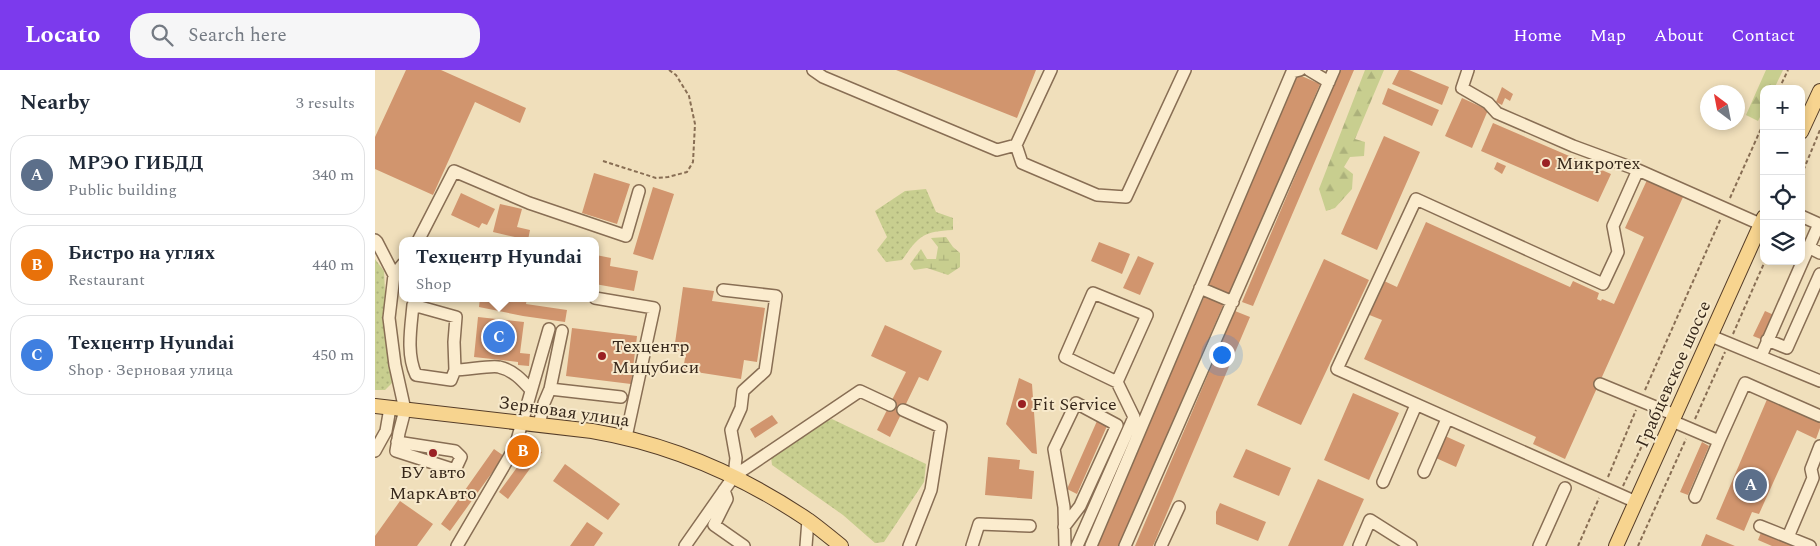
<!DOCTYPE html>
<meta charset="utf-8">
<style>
:root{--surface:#fff;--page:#f6f6f7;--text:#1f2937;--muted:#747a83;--line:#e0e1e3;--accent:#7c3aed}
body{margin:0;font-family:Spectral,serif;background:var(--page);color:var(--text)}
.controls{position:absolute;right:15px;top:15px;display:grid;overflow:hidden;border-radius:10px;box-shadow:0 2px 8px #0003}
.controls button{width:45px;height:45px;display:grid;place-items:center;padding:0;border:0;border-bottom:1px solid var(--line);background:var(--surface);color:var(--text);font:25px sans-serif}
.compass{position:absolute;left:1325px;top:15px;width:45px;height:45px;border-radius:50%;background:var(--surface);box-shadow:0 2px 8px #0003;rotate:328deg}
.you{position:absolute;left:846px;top:284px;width:18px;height:18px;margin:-12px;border:4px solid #fff;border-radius:50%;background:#1a73e8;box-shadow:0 0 0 8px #1a73e833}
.badge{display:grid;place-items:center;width:32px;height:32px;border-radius:50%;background:var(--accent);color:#fff;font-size:16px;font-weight:700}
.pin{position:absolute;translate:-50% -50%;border:2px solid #fff;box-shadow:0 1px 5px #0006}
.popup{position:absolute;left:24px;top:167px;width:200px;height:65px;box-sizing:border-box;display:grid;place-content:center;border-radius:10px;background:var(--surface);filter:drop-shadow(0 1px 4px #0005);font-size:16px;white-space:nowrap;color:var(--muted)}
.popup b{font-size:19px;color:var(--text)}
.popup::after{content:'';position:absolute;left:50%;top:100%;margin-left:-10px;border:10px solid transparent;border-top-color:var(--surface)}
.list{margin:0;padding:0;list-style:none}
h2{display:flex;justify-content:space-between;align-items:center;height:65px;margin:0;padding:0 20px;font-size:21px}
h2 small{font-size:16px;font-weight:400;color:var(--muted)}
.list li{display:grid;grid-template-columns:32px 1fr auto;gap:15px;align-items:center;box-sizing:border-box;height:80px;margin:0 10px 10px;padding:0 10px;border:1px solid var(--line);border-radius:20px}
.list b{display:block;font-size:19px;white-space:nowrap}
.list p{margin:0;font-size:16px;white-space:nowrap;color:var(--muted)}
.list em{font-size:16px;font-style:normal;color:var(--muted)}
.icon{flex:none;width:28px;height:28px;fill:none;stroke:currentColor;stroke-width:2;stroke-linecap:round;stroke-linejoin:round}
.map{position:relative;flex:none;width:1445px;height:476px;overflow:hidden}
header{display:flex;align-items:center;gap:30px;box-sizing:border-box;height:70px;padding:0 25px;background:var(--accent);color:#fff}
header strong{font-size:24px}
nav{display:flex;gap:28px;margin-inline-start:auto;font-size:18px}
.search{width:350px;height:45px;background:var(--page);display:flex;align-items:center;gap:12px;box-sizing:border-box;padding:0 18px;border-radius:20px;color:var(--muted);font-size:19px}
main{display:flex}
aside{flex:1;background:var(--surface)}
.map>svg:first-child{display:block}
.grass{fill:url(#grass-dots)}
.forest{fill:url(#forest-firs)}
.wetland{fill:url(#wetland-marsh)}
.building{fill:#d1956e}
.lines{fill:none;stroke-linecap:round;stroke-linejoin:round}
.minor-casing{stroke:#886e54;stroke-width:14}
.major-casing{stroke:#553d29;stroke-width:16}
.path{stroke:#886e54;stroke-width:2;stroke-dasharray:4 2.5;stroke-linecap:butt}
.minor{stroke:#fbecce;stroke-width:11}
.major{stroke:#f7d48f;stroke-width:14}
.poi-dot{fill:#9a2124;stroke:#f7e9cb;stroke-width:2}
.labels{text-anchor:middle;stroke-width:4;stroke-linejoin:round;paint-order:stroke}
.poi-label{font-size:18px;fill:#36271a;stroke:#f7e9cb;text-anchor:start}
.street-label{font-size:18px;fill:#36271a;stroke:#f7e9cb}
</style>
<header>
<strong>Locato</strong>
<div class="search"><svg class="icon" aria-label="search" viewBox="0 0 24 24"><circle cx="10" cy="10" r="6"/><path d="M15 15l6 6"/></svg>Search here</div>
<nav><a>Home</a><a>Map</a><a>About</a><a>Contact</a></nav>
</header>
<main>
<aside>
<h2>Nearby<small>3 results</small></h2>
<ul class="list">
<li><span class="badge" style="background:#5c6f8a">A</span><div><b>МРЭО ГИБДД</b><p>Public building</p></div><em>340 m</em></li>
<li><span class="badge" style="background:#e8710a">B</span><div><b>Бистро на углях</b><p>Restaurant</p></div><em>440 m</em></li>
<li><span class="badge" style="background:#3f7fe0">C</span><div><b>Техцентр Hyundai</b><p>Shop · Зерновая улица</p></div><em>450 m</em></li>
</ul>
</aside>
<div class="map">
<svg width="1445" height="476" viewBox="0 0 1445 476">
<defs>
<pattern id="grass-dots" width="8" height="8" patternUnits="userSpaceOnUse" patternTransform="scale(1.25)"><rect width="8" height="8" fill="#c8ce8f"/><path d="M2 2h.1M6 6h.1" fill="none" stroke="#acb17b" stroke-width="1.8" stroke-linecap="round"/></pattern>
<pattern id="forest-firs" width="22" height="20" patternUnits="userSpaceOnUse" patternTransform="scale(1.25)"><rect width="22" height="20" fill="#c8ce8f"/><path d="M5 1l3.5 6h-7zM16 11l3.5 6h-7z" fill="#acb17b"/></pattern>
<pattern id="wetland-marsh" width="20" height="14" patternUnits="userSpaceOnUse" patternTransform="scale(1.25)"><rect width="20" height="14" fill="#c8ce8f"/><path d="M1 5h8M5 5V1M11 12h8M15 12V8" fill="none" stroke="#acb17b"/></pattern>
</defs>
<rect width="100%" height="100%" fill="#f0dfbb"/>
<path class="grass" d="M 551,119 L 561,142 L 578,148 L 578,160 C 547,162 545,165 527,190 L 511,192 L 502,180 L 512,167 L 500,141 L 530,121 Z
M 0,189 L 9,201 L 13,283 L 17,313 L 10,320 L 0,320 Z
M 457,349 L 551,394 L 549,412 L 509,472 L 500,473 L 468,445 L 397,395 L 396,387 L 440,356 Z"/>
<path class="forest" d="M 990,0 L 1009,0 L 980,69 L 990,72 L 989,86 L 975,87 L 969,97 L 978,104 L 977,119 L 960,138 L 951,141 L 944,119 Z
M 1391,0 L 1408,0 L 1399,19 L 1389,19 L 1389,39 L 1383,51 L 1371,45 Z"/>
<path class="wetland" d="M 571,167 L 578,177 L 585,183 L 585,197 L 573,205 L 552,198 L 539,200 L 535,194 L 546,179 L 552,189 L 561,189 L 563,177 L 556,168 Z"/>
<path class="building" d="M 31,0 L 66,0 L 151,38 L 145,53 L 100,32 L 58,125 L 0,99 L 0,67 Z
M 521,0 L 661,0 L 642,48 Z
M 965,0 L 979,0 L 878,236 L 867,232 Z
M 1024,0 L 1034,0 L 1074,17 L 1067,35 L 1017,14 Z
M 922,4 L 945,14 L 855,227 L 832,217 Z
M 1127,17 L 1138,24 L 1135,31 L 1130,28 L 1127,35 L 1121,32 Z
M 1013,18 L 1064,40 L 1057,56 L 1007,34 Z
M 1087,28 L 1113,40 L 1097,78 L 1070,66 Z
M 1118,53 L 1236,104 L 1223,132 L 1106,81 Z
M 1009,66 L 1045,82 L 1002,180 L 966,164 Z
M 1122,92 L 1131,96 L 1127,104 L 1119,99 Z
M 219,103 L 255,114 L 242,154 L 207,143 Z
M 1272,110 L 1308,127 L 1190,389 L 1158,374 L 1161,367 L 989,289 L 1007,250 L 992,244 L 1007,210 L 1022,217 L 1051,152 L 1195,217 L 1198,211 L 1224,223 L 1222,229 L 1226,231 L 1227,229 L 1239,234 L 1269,167 L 1250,158 Z
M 278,117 L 299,124 L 278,190 L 258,184 Z
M 86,123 L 120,139 L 112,155 L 107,153 L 104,158 L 76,145 Z
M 125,134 L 147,139 L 142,157 L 155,160 L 153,170 L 118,162 Z
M 724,172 L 755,184 L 747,204 L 716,191 Z
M 221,185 L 236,188 L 235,196 L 263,201 L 259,221 L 220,214 Z
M 763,186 L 779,193 L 765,225 L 748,218 Z
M 949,189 L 994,210 L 926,355 L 882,335 Z
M 308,217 L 339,221 L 337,231 L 390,238 L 382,292 L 369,290 L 366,309 L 308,300 L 311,282 L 299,280 Z
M 830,225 L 849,233 L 744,476 L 720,476 Z
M 105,228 L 152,228 L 151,234 L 192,240 L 190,252 L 148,246 L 104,237 Z
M 860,241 L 875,247 L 778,476 L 760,476 Z
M 1390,241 L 1399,245 L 1388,270 L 1378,266 Z
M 103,247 L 149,252 L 145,283 L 155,284 L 154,296 L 143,295 L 143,292 L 99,287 Z
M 510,255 L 567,281 L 553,311 L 544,307 L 515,367 L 502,360 L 531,302 L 496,286 Z
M 197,258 L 262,266 L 256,314 L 191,306 Z
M 644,308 L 657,314 L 662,384 L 657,383 L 631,354 Z
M 978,323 L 1024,343 L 994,410 L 949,390 Z
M 1393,327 L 1445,351 L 1445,358 L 1441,369 L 1422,360 L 1384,444 L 1377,442 L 1369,461 L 1341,449 Z
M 397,345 L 403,353 L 380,368 L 375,359 Z
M 722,351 L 732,356 L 702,424 L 692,419 Z
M 1070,366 L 1090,375 L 1081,397 L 1061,388 Z
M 1327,372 L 1334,376 L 1313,425 L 1305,422 Z
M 143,377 L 167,382 L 133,429 L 124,422 L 151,385 L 141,383 Z
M 119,379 L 129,386 L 75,461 L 66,454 Z
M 871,379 L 916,398 L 904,426 L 858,407 Z
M 613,387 L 645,390 L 644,399 L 659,401 L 657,429 L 610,425 Z
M 190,394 L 245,434 L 233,450 L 178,411 Z
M 943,409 L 989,429 L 968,476 L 913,476 Z
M 25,431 L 58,454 L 42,476 L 0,476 L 0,466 Z
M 845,433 L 891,452 L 883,471 L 841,454 L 841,442 Z
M 212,452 L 228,463 L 219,476 L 195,476 Z
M 1387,460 L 1423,476 L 1397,476 L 1383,470 Z
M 1331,464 L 1360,476 L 1326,476 Z"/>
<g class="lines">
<defs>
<path id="minor" d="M 438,0 L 448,7 L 622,80 L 641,75 L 676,0
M 934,0 L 954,12
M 1093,0 L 1087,18 L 1113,33 L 1122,43 L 1198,76 L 1263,100
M 641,75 L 647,93 L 722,125 L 751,127 L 810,0
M 0,170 L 2,172 L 19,205 L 14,248 L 20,295 L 30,340 L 24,363 L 21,381 L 80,400 L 86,387 L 80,381 L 22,372
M 43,171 L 79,101 L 154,133 L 251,166 L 264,121
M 1433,177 L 1445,183
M 19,205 L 28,194
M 825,218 L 858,232
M 348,220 L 401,226 L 390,301 L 368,321 L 366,338 L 356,360 L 361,388 L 359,406
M 220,228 L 279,238 L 251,367
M 1336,266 L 1445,311
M 1392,270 L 1412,278 L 1445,204
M 1386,286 L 1444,154 L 1426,146
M 80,300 L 79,272 L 81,247 L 38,235 C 36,257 31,284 41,305 L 76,310 L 80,300 C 91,300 117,295 124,297 C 138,300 147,310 156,320
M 1225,314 L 1300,345
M 175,319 L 246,327
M 528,340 L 566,357 L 556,420 L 534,476
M 1297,351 L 1344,371 L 1320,427
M 164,355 L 169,333 L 175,319 L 187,261
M 1344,371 L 1370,313 L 1445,346
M 0,381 L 11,361 L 15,338
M 1049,402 L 1072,349
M 1008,412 L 1041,335
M 349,420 L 352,429 L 339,455 L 369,476
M 1261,432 L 962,299 L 1041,129 L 1228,214 L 1243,182 L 1238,156 L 1263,100 L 1385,154
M 1385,456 L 1435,476
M 689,457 L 705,436 L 742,355 L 701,333 L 679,379 L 689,437 L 690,476
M 1413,467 L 1438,408 L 1436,399 L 1445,376
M 82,476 L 140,377 L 174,259
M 310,476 L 359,406 L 485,321 L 515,335
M 431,476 L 433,450
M 597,476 L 604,454 L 655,456
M 702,476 L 759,347 L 742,312 L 690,287 L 718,223 L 772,245 L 742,312
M 716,476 L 917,2 L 925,0
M 750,476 L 959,0
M 786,476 L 804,437
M 984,476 L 995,450 L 1036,476
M 1164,476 L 1190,418"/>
<path id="major" d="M 1426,62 L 1445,21
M 0,336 L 217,361 C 294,374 368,406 433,450 C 444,458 455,467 466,476
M 1241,476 L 1389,147"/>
</defs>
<use href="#minor" class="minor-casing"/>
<use href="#major" class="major-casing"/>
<path class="path" d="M 1404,19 L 1413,0
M 228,91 L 281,108 L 293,107 L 312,102 L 318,92 L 320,54 L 314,26 L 301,5 L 294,0
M 1426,106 L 1445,60
M 1355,128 L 1389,52
M 1358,264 L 1390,191
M 1270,320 L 1346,148
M 1320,349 L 1350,282
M 1233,407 L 1261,340
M 1248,416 L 1280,348
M 1203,476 L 1224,428
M 1263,476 L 1311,369"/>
<use href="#minor" class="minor"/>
<use href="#major" class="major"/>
</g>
<g class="poi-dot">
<circle cx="1171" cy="93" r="5"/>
<circle cx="227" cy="286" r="5"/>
<circle cx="647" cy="334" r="5"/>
<circle cx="58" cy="383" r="5"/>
</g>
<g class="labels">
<g class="poi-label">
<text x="1181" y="99">Микротех</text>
<text x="237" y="282">Техцентр<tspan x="237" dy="21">Мицубиси</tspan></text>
<text x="657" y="340">Fit Service</text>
<text x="58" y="408" text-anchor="middle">БУ авто<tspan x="58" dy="21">МаркАвто</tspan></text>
</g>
<g class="street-label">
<text transform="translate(1298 304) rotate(-66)" y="6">Грабцевское шоссе</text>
<text transform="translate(189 341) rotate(8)" y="6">Зерновая улица</text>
</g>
</g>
</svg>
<div class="controls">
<button>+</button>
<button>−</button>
<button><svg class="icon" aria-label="locate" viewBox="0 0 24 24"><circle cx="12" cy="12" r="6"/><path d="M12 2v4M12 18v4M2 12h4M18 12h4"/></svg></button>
<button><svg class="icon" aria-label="layers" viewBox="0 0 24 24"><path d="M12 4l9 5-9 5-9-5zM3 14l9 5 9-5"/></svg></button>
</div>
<svg class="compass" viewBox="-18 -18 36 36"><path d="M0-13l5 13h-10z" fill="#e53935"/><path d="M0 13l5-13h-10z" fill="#747a83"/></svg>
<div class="you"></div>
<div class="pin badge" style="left:1376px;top:415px;background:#5c6f8a">A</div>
<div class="pin badge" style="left:148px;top:381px;background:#e8710a">B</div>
<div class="pin badge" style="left:124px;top:267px;background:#3f7fe0">C</div>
<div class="popup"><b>Техцентр Hyundai</b>Shop</div>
</div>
</main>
